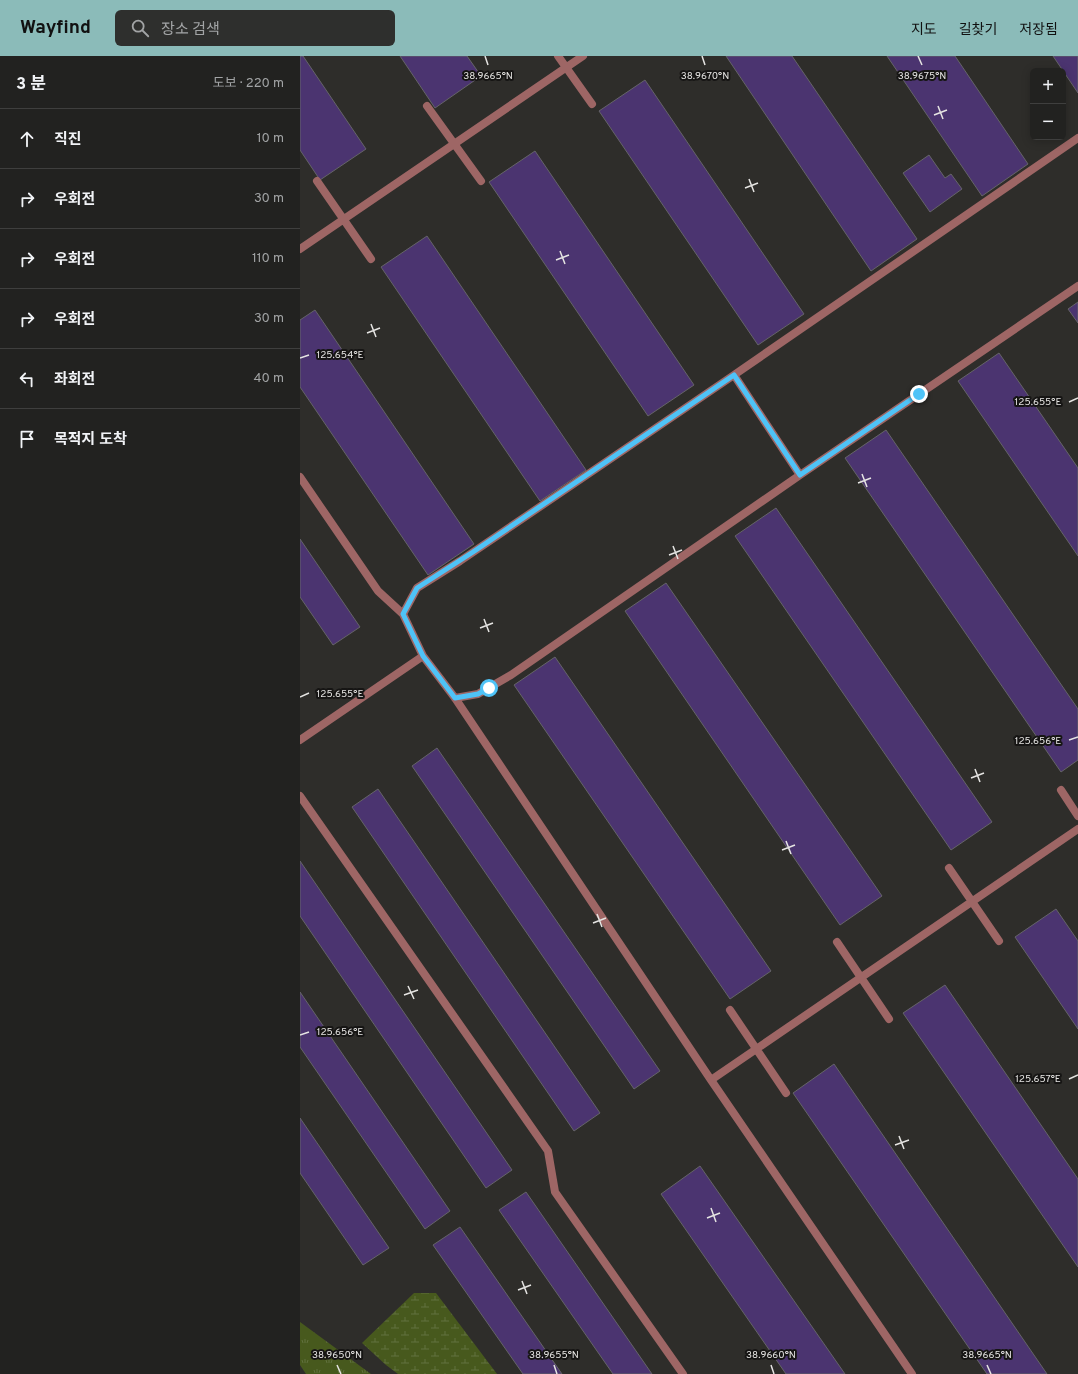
<!DOCTYPE html>
<html lang="ko">
<meta charset="utf-8">
<style>
:root{--surface:#222220;--page:#2e2f2d;--text:#f1f3f6;--muted:#a2a4a5;--line:#3f3f3e;--accent:#8bbbb9}
body{margin:0;font-family:Overpass,"Noto Sans KR",sans-serif;background:var(--page);color:var(--text)}
.controls{position:absolute;right:12px;top:12px;display:grid;overflow:hidden;border-radius:6px;box-shadow:0 2px 10px #0003}
.controls button{width:36px;height:36px;display:grid;place-items:center;padding:0;border:0;border-bottom:1px solid var(--line);background:var(--surface);color:var(--text);font:20px sans-serif}
.stop{position:absolute;width:12px;height:12px;margin:-9px;border:3px solid #4fc3f7;border-radius:50%;background:#fff}
.stop.end{background:#4fc3f7;border-color:#fff;box-shadow:0 1px 4px #0008}
.list{margin:0;padding:0;list-style:none}
h2{display:flex;justify-content:space-between;align-items:center;height:52px;margin:0;padding:0 16px;font-size:17px}
h2 small{font-size:13px;font-weight:400;color:var(--muted)}
.list li{display:grid;grid-template-columns:26px 1fr auto;gap:12px;align-items:center;box-sizing:border-box;height:60px;padding:0 16px;border-top:1px solid var(--line)}
.list b{display:block;font-size:15px;white-space:nowrap}
.list em{font-size:13px;font-style:normal;color:var(--muted)}
.icon{flex:none;width:22px;height:22px;fill:none;stroke:currentColor;stroke-width:2;stroke-linecap:round;stroke-linejoin:round}
.map{position:relative;flex:none;width:778px;height:1318px;overflow:hidden}
header{display:flex;align-items:center;gap:24px;box-sizing:border-box;height:56px;padding:0 20px;background:var(--accent);color:#111}
header strong{font-size:19px}
nav{display:flex;gap:22px;margin-inline-start:auto;font-size:14px}
.search{width:280px;height:36px;background:var(--page);display:flex;align-items:center;gap:10px;box-sizing:border-box;padding:0 14px;border-radius:6px;color:var(--muted);font-size:15px}
main{display:flex}
aside{flex:1;background:var(--surface)}
.map>svg:first-child{display:block}
.grass{fill:url(#grass-tufts)}
.wetland{fill:url(#wetland-marsh)}
.building{fill:#4b3470;stroke:#656468}
.lines{fill:none;stroke-linecap:round;stroke-linejoin:round}
.lane{stroke:#9e6665;stroke-width:8}
.route{stroke:#4fc3f7;stroke-width:5}
.ticks{fill:none;stroke:#e5e4e2;stroke-width:1.5}
.ticks-label{font-size:10px;text-anchor:middle;fill:#e5e4e2;stroke:#161514;stroke-width:4;stroke-linejoin:round;paint-order:stroke}
</style>
<header>
<strong>Wayfind</strong>
<div class="search"><svg class="icon" aria-label="search" viewBox="0 0 24 24"><circle cx="10" cy="10" r="6"/><path d="M15 15l6 6"/></svg>장소 검색</div>
<nav><a>지도</a><a>길찾기</a><a>저장됨</a></nav>
</header>
<main>
<aside>
<h2>3 분<small>도보 · 220 m</small></h2>
<ul class="list">
<li><svg class="icon" aria-label="ahead" viewBox="0 0 24 24"><path d="M12 20V5M6 11l6-6 6 6"/></svg><div><b>직진</b></div><em>10 m</em></li>
<li><svg class="icon" aria-label="right" viewBox="0 0 24 24"><path d="M7 20v-9h11M14 6l5 5-5 5"/></svg><div><b>우회전</b></div><em>30 m</em></li>
<li><svg class="icon" aria-label="right" viewBox="0 0 24 24"><path d="M7 20v-9h11M14 6l5 5-5 5"/></svg><div><b>우회전</b></div><em>110 m</em></li>
<li><svg class="icon" aria-label="right" viewBox="0 0 24 24"><path d="M7 20v-9h11M14 6l5 5-5 5"/></svg><div><b>우회전</b></div><em>30 m</em></li>
<li><svg class="icon" aria-label="left" viewBox="0 0 24 24"><path d="M17 20v-9H6M10 6l-5 5 5 5"/></svg><div><b>좌회전</b></div><em>40 m</em></li>
<li><svg class="icon" aria-label="arrive" viewBox="0 0 24 24"><path d="M6 21V4h12l-3 4 3 4H6"/></svg><div><b>목적지 도착</b></div></li>
</ul>
</aside>
<div class="map">
<svg width="778" height="1318" viewBox="0 0 778 1318">
<defs>
<pattern id="grass-tufts" width="24" height="20" patternUnits="userSpaceOnUse"><rect width="24" height="20" fill="#47591d"/><path d="M3 7l-1-3M5 7V3M7 7l1-3M15 17l-1-3M17 17v-4M19 17l1-3" fill="none" stroke="#61713e"/></pattern>
<pattern id="wetland-marsh" width="20" height="14" patternUnits="userSpaceOnUse"><rect width="20" height="14" fill="#47591d"/><path d="M1 5h8M5 5V1M11 12h8M15 12V8" fill="none" stroke="#61713e"/></pattern>
</defs>
<rect width="100%" height="100%" fill="#2e2d2a"/>
<path class="grass" d="M 0,1266 L 71,1318 L 6,1318 L 0,1309 Z"/>
<path class="wetland" d="M 114,1237 L 136,1237 L 197,1318 L 98,1318 L 86,1309 L 62,1287 Z"/>
<path class="building" d="M 0,0 L 3,0 L 66,93 L 20,124 L 0,94 Z
M 100,0 L 167,0 L 181,20 L 135,52 Z
M 426,0 L 492,0 L 617,183 L 571,215 Z
M 587,0 L 655,0 L 728,108 L 682,140 Z
M 753,0 L 778,0 L 778,37 Z
M 345,24 L 504,258 L 458,289 L 299,55 Z
M 235,95 L 394,329 L 348,360 L 189,126 Z
M 629,99 L 645,122 L 651,118 L 662,133 L 630,156 L 603,117 Z
M 127,180 L 286,414 L 240,445 L 81,211 Z
M 778,246 L 778,267 L 768,253 Z
M 15,254 L 174,488 L 128,519 L 0,331 L 0,264 Z
M 699,297 L 778,412 L 778,500 L 658,325 Z
M 586,374 L 778,653 L 778,704 L 761,716 L 545,402 Z
M 476,452 L 692,766 L 651,794 L 435,480 Z
M 0,483 L 60,571 L 33,589 L 0,541 Z
M 366,527 L 582,840 L 540,869 L 325,555 Z
M 255,601 L 471,915 L 430,943 L 214,629 Z
M 137,692 L 360,1015 L 334,1033 L 112,710 Z
M 78,733 L 300,1057 L 274,1075 L 52,751 Z
M 0,805 L 212,1114 L 186,1132 L 0,860 Z
M 756,853 L 778,885 L 778,973 L 715,881 Z
M 645,929 L 778,1123 L 778,1211 L 603,957 Z
M 0,936 L 150,1155 L 125,1173 L 0,991 Z
M 534,1008 L 747,1318 L 687,1318 L 493,1037 Z
M 0,1062 L 89,1192 L 63,1209 L 0,1117 Z
M 400,1110 L 545,1318 L 486,1318 L 361,1138 Z
M 226,1136 L 352,1318 L 313,1318 L 199,1154 Z
M 160,1171 L 262,1318 L 223,1318 L 133,1189 Z"/>
<g class="lines">
<path class="lane" d="M 258,0 L 292,48
M 127,50 L 181,125
M 17,125 L 71,203
M 0,193 L 283,0
M 434,319 L 500,419
M 0,421 L 78,535 L 103,558 L 123,600 L 155,642 L 411,1024 L 612,1318
M 103,558 L 117,532 L 160,505 L 434,319 L 778,82
M 155,642 L 178,638 L 211,619 L 500,419 L 778,230
M 0,684 L 123,600
M 761,734 L 778,760
M 0,740 L 248,1095 L 255,1136 L 383,1318
M 649,812 L 699,885
M 537,886 L 589,963
M 430,954 L 486,1037
M 411,1024 L 778,773"/>
</g>
<g class="lines">
<path class="route" d="M 189,632 L 178,638 L 155,642 L 123,600 L 103,558 L 117,532 L 173,496 L 434,319 L 500,419 L 619,338"/>
</g>
<path class="ticks" d="M 185,0 L 188,9M 402,0 L 405,9M 618,0 L 622,9M 638,50 L 643,63M 634,59 L 647,54M 449,123 L 454,136M 445,132 L 458,127M 260,195 L 265,208M 256,204 L 269,199M 71,268 L 76,281M 67,277 L 80,272M 0,302 L 9,299M 769,346 L 778,342M 562,418 L 567,431M 558,427 L 571,422M 373,490 L 378,503M 369,499 L 382,494M 184,563 L 189,576M 180,572 L 193,567M 0,641 L 9,637M 769,684 L 778,681M 675,713 L 680,726M 671,722 L 684,717M 486,785 L 491,798M 482,794 L 495,789M 297,858 L 302,871M 293,867 L 306,862M 108,930 L 114,943M 104,939 L 118,934M 0,979 L 9,976M 769,1023 L 778,1019M 599,1080 L 604,1093M 595,1089 L 609,1084M 411,1152 L 416,1166M 407,1162 L 420,1157M 222,1225 L 227,1238M 218,1234 L 231,1229M 37,1309 L 41,1318M 254,1309 L 257,1318M 471,1309 L 474,1318M 687,1309 L 691,1318"/>
<g class="ticks-label">
<text x="188" y="23">38.9665°N</text>
<text x="405" y="23">38.9670°N</text>
<text x="622" y="23">38.9675°N</text>
<text x="40" y="302">125.654°E</text>
<text x="738" y="349">125.655°E</text>
<text x="40" y="641">125.655°E</text>
<text x="738" y="688">125.656°E</text>
<text x="40" y="979">125.656°E</text>
<text x="738" y="1026">125.657°E</text>
<text x="37" y="1302">38.9650°N</text>
<text x="254" y="1302">38.9655°N</text>
<text x="471" y="1302">38.9660°N</text>
<text x="687" y="1302">38.9665°N</text>
</g>
</svg>
<div class="controls">
<button>+</button>
<button>−</button>
</div>
<div class="stop" style="left:189px;top:632px"></div>
<div class="stop end" style="left:619px;top:338px"></div>
</div>
</main>
